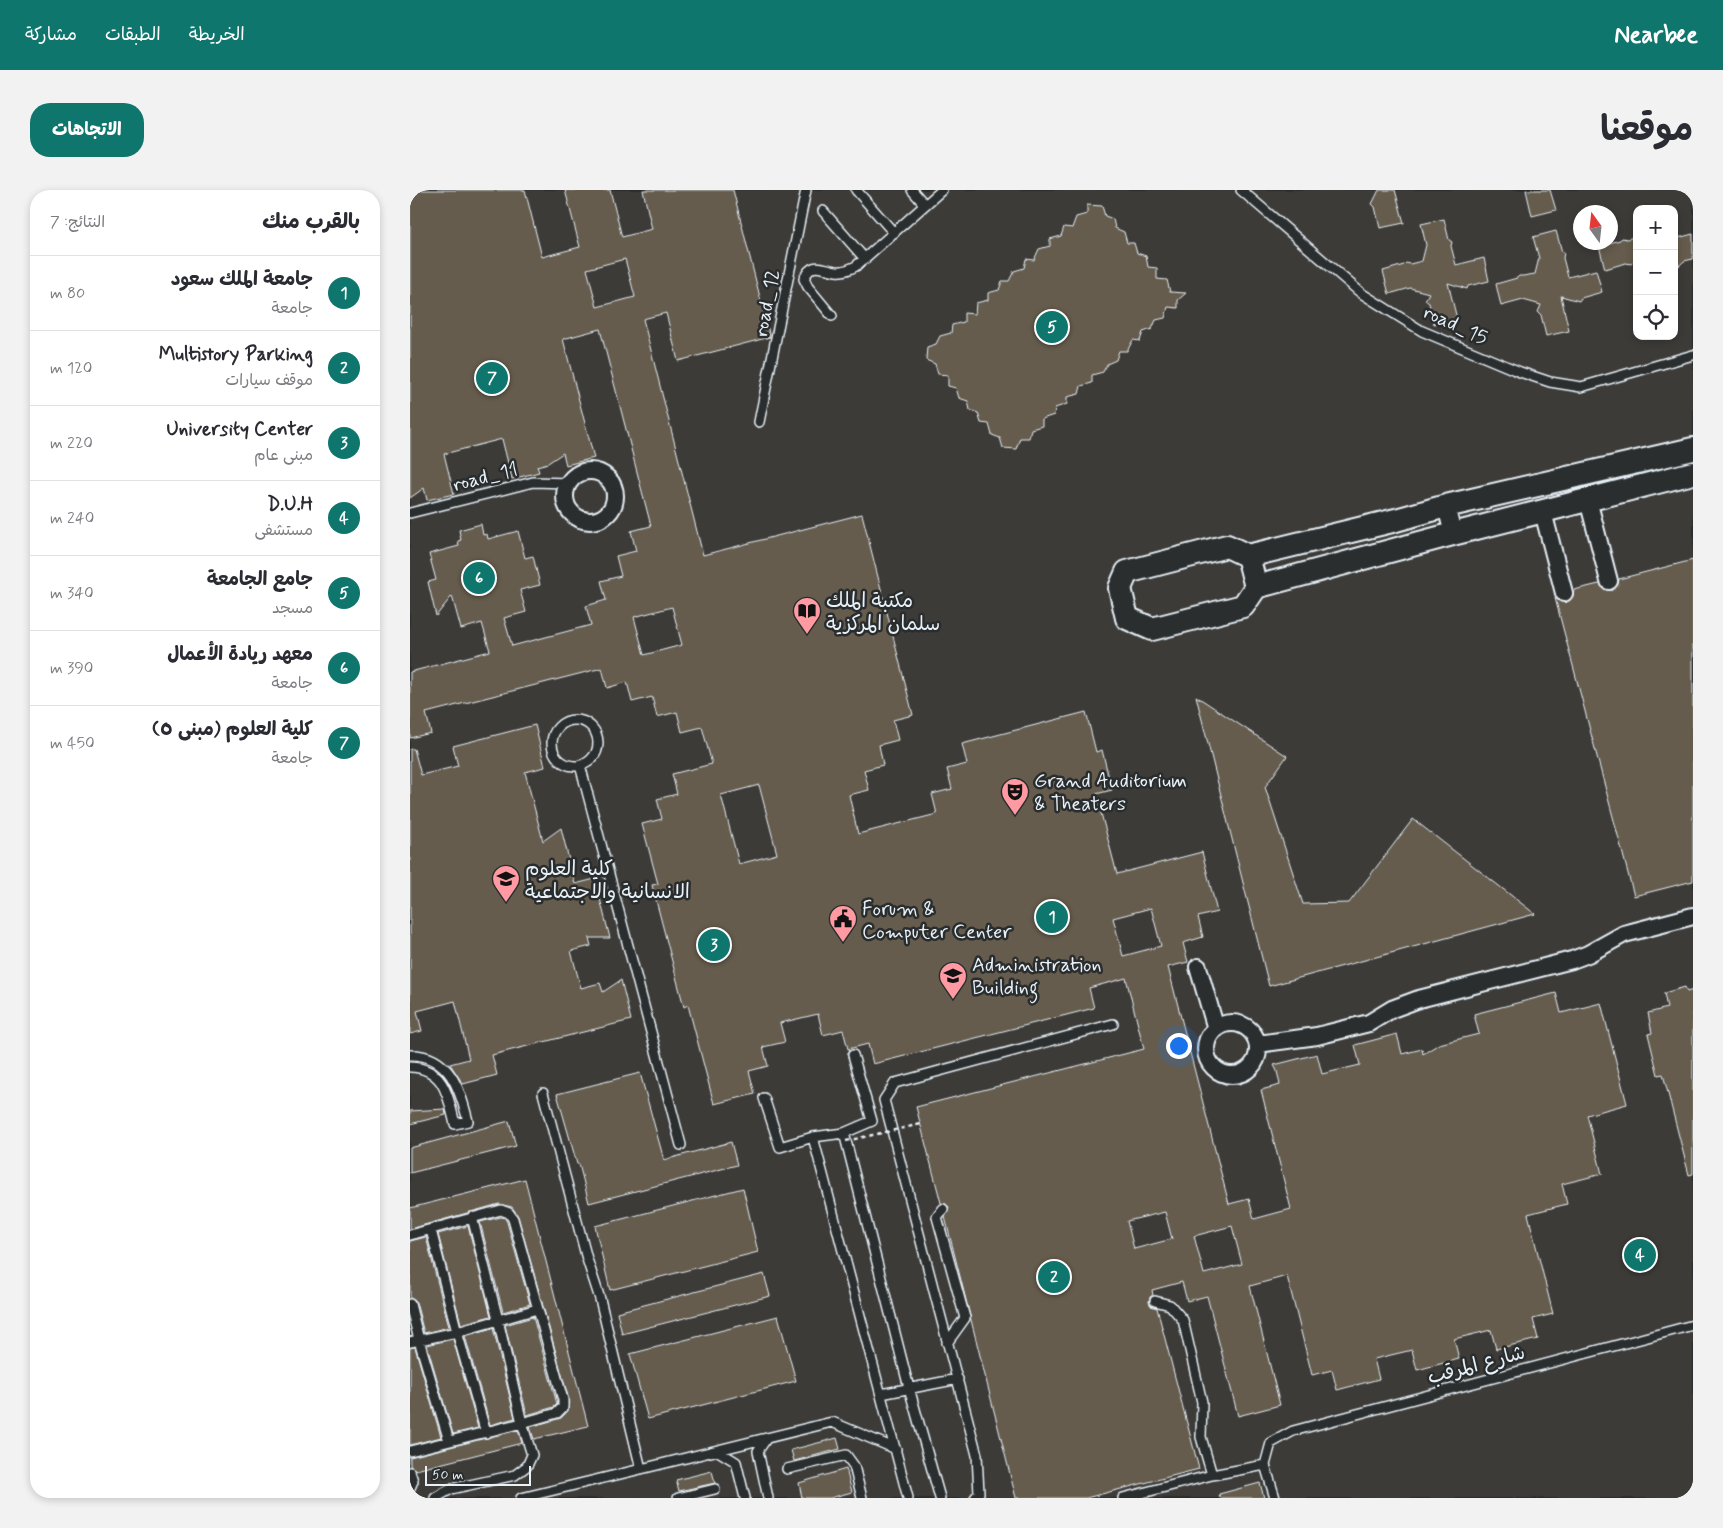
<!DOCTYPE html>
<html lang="ar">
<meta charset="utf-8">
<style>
:root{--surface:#fff;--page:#f2f2f3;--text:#2b2b33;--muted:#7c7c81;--line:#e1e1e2;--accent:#0f766e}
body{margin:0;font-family:Mynerve,"Playpen Sans Arabic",sans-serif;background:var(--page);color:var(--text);direction:rtl}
.controls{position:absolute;right:15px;top:15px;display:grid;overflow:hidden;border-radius:10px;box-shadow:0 2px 8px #0003}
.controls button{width:45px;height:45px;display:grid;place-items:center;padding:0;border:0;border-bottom:1px solid var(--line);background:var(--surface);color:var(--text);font:25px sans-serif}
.compass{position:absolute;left:1163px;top:15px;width:45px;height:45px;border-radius:50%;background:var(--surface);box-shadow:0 2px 8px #0003;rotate:345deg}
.scale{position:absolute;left:15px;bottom:12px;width:106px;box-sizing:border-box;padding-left:5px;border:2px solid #e8f1f8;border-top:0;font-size:14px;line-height:18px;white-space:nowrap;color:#e8f1f8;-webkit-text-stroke:4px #2a2d2e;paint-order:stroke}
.you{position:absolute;left:768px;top:855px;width:18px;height:18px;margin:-12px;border:4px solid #fff;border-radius:50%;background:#1a73e8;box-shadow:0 0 0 8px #1a73e833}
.badge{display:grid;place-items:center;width:32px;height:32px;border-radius:50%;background:var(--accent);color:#fff;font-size:16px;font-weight:700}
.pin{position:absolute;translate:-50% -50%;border:2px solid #fff;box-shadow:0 1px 5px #0006}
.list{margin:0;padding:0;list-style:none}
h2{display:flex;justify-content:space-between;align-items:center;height:65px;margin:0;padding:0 20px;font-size:21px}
h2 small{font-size:16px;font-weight:400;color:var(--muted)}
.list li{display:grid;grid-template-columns:32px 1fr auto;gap:15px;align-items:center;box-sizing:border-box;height:75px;padding:0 20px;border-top:1px solid var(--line)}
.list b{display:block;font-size:19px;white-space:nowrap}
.list p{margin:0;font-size:16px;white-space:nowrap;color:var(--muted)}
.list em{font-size:16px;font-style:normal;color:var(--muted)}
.icon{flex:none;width:28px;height:28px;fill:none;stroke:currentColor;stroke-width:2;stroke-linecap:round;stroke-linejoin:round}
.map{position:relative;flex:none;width:1283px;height:1308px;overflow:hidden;direction:ltr;border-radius:20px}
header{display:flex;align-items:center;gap:30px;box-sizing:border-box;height:70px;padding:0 25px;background:var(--accent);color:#fff}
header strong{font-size:24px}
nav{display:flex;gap:28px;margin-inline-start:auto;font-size:18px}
.intro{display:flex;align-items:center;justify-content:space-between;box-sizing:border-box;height:120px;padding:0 30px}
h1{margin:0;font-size:35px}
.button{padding:12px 22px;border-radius:20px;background:var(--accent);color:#fff;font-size:18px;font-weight:700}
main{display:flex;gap:30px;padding:0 30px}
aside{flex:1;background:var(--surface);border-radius:20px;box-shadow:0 2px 8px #0003}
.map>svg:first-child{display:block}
.built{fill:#3c3b37;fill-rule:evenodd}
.building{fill:#655c4d;stroke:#e8f1f8;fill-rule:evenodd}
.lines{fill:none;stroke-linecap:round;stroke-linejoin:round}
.lane-casing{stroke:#e8f1f8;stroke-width:12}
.street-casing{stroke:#e8f1f8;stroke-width:20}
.secondary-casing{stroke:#e8f1f8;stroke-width:26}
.lane{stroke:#2a2d2e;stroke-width:9}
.street{stroke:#2a2d2e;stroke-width:16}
.secondary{stroke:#2a2d2e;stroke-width:22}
.path-bridge{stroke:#e8f1f8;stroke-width:2.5;stroke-dasharray:4 4;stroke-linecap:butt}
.labels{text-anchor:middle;stroke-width:5;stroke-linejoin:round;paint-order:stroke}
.street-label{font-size:20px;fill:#e8f1f8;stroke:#2a2d2e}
.poi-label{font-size:20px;fill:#e8f1f8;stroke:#2a2d2e;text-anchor:start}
</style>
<header>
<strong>Nearbee</strong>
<nav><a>الخريطة</a><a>الطبقات</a><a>مشاركة</a></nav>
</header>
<div class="intro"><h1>موقعنا</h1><a class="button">الاتجاهات</a></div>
<main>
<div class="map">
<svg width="1283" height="1308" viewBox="0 0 1283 1308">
<rect width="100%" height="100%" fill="#2a2d2e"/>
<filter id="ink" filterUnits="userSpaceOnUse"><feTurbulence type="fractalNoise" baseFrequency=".02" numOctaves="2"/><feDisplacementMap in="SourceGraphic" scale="10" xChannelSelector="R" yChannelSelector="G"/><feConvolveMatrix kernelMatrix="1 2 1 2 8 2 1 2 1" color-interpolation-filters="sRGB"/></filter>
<g filter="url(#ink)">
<path class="built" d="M 0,0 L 1283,0 L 1283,1308 L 0,1308 ZM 1227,19 L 1264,19 L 1264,146 L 1227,146 ZM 1170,22 L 1200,22 L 1200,52 L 1170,52 Z"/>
<path class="building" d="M 0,0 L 115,0 L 132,67 L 170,57 L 155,0 L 200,0 L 212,47 L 242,39 L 233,0 L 323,0 L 360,147 L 268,171 L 256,123 L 233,129 L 293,365 L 452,324 L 503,525 L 483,530 L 488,550 L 469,555 L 473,575 L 454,580 L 459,600 L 439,605 L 448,644 L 527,624 L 522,604 L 542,599 L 537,579 L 557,574 L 552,554 L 676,522 L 686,562 L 692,560 L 702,600 L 686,604 L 707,684 L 792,662 L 807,722 L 788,727 L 793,747 L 773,753 L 778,772 L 758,777 L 819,1014 L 839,1009 L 844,1029 L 881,1019 L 851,900 L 870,895 L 867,881 L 864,875 L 907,864 L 912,884 L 950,875 L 945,855 L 987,844 L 992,864 L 1012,859 L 1013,864 L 1029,854 L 1069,844 L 1064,824 L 1146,803 L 1151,823 L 1191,813 L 1217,914 L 1177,925 L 1192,984 L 1152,994 L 1157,1014 L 1118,1024 L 1143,1124 L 1123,1129 L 1128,1149 L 1086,1159 L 1081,1140 L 1044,1149 L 1049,1169 L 1007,1180 L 1002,1160 L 964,1169 L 969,1189 L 927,1200 L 922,1180 L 902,1185 L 877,1086 L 840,1096 L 870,1215 L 828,1226 L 797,1106 L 777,1111 L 772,1092 L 742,1100 L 743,1105 L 740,1107 L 739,1112 L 741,1116 L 747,1118 L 748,1122 L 789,1279 L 676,1308 L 606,1308 L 535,1027 L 538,1022 L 539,1017 L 536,1014 L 531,1013 L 506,917 L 734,859 L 716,788 L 679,798 L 684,818 L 463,874 L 458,854 L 438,859 L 433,840 L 413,845 L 408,824 L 370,833 L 375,852 L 353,857 L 358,876 L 339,881 L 345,904 L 304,914 L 278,815 L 274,817 L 242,695 L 248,694 L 232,634 L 252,629 L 247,609 L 267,604 L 262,584 L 302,574 L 292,537 L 272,542 L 267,522 L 247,527 L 242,507 L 222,512 L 217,492 L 197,498 L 192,478 L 16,523 L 21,543 L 0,548 L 0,482 L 80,461 L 72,433 L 51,439 L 42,406 L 26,426 L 18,392 L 26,390 L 19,364 L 49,356 L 48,351 L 51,350 L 49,340 L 71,334 L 73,345 L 77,344 L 78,349 L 108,341 L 115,368 L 123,366 L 130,395 L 110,400 L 116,422 L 94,428 L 102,456 L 181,435 L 176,416 L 196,410 L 191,391 L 211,386 L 206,366 L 226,361 L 221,341 L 241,336 L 190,139 L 153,149 L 184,268 L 156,275 L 153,263 L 138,273 L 127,276 L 129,282 L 102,289 L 92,249 L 34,264 L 44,304 L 17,310 L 14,298 L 0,308 ZM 215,69 L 225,107 L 187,117 L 177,79 ZM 262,417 L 272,455 L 234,465 L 224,427 ZM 349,595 L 367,664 L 329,674 L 311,605 ZM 741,718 L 751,756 L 713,766 L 703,728 ZM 755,1022 L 762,1049 L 724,1059 L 717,1031 ZM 822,1036 L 832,1074 L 794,1084 L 784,1046 Z
M 969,0 L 985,0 L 994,33 L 970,38 L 965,17 L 962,14 Z
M 1116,0 L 1140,0 L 1146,20 L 1122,26 Z
M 677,15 L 692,16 L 695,26 L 703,29 L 705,38 L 714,42 L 717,53 L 724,53 L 727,63 L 736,66 L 738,77 L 747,78 L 747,89 L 757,90 L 760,102 L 776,103 L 768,110 L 768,118 L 758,117 L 755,128 L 746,130 L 742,139 L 733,142 L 730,151 L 723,150 L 717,161 L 709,161 L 706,170 L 697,174 L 693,182 L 682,185 L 682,193 L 671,196 L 669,204 L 657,207 L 657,214 L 645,218 L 644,225 L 632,229 L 632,236 L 621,239 L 619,248 L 610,248 L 606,259 L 593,258 L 590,248 L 582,245 L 579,234 L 571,233 L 568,223 L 560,220 L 558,211 L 549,208 L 546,198 L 538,196 L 538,185 L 528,184 L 525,174 L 516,170 L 517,157 L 526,154 L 530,146 L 541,143 L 542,135 L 554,132 L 554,123 L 565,124 L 566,113 L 578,110 L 578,103 L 589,100 L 592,91 L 599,91 L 604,81 L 614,78 L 616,69 L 624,70 L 629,59 L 640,56 L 640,49 L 651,46 L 654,37 L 662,38 L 666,27 L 677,24 Z
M 1034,29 L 1039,50 L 1042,52 L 1041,56 L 1046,75 L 1074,68 L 1079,91 L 1058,96 L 1057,99 L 1038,93 L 1047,129 L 1024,134 L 1019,113 L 1015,110 L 1019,103 L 1000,98 L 979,104 L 973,81 L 994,75 L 996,73 L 1000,74 L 1012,71 L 1016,55 L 1011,34 Z
M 1146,41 L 1152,62 L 1154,63 L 1153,68 L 1158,87 L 1186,80 L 1192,102 L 1171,108 L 1169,111 L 1151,106 L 1159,141 L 1136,146 L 1131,125 L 1128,122 L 1131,115 L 1113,110 L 1091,116 L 1086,94 L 1107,88 L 1109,86 L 1113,86 L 1125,84 L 1129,68 L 1123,47 Z
M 1283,44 L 1283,69 L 1274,71 L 1269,76 L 1264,61 L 1264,49 Z
M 1224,47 L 1227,56 L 1227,71 L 1223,72 L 1221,74 L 1216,73 L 1195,79 L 1189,56 L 1210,50 L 1212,48 L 1217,49 Z
M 1283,370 L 1283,691 L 1224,706 L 1145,408 L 1151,412 L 1157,412 L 1163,406 L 1164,400 L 1189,394 L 1196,400 L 1202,400 L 1208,394 L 1209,389 Z
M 786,506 L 877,566 L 855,597 L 893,714 L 939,713 L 1003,629 L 1125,724 L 859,796 Z
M 125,535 L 135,577 L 115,582 L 133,651 L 151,638 L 165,694 L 185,689 L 200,748 L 179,748 L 181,756 L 161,761 L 171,798 L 190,793 L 193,802 L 211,790 L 221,830 L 82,865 L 87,885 L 53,894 L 40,874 L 59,869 L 45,811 L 7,821 L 12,841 L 0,844 L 0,559 L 4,559 L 11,585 L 48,576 L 43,556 Z
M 1275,797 L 1277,802 L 1283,800 L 1283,984 L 1279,985 L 1253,884 L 1248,885 L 1238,844 L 1242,843 L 1238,823 L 1257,818 L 1254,803 Z
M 230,883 L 254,970 L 321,952 L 327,975 L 179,1013 L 169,974 L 167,974 L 147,904 Z
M 35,919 L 36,925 L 0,934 L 0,921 Z
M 99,931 L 106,956 L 0,983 L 0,958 Z
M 115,989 L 178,1236 L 124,1249 L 120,1237 L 151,1228 L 158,1221 L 159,1210 L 108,1026 L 102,1017 L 89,1014 L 0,1039 L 0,1018 Z
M 333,998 L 348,1062 L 200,1100 L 185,1036 Z
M 91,1027 L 95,1028 L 97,1032 L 120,1114 L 93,1122 L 70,1032 Z
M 58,1036 L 81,1126 L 51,1134 L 28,1044 Z
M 16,1047 L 39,1137 L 14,1143 L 6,1112 L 0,1108 L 0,1051 Z
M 354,1084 L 360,1106 L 212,1144 L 207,1122 Z
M 368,1126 L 386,1191 L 238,1229 L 220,1164 Z
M 123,1127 L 147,1214 L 144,1217 L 117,1225 L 95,1135 Z
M 83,1138 L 105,1228 L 80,1235 L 55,1146 Z
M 43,1149 L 68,1238 L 43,1244 L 17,1155 Z
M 5,1157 L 31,1247 L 0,1255 L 0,1158 Z
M 108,1240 L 112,1253 L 6,1280 L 0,1276 L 0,1267 Z
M 427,1248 L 430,1259 L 384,1271 L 381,1260 Z
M 436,1279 L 442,1302 L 420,1308 L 392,1308 L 389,1293 Z
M 302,1281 L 305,1293 L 269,1301 L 266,1290 Z
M 850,1293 L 854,1308 L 810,1308 L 809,1304 Z"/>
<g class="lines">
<defs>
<path id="lane" d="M 446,0 L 484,43
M 502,0 L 515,15
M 831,0 L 951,103 L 1012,141 L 1110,182 L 1140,192 L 1171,197 L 1283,165
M 413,21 L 455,69
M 422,126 L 398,97 L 394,89 C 402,70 412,79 426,81 C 434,82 440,79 446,76 L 532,0
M 349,232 L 396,0
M 0,323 L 123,292 L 159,293
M142 553a23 23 0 1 1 46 0a23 23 0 1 1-46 0Z
M 170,575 L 271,955
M 0,865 C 40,864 50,900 58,931 L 45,934 C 38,907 35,878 0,877
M 354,908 L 370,957 L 403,947 L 434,943 L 462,931 L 443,865
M 434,943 L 499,1198 L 530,1308
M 403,947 L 498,1308
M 533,1019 L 527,1027 L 555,1128 L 537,1153
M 21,1040 L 47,1142 L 76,1243
M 0,1045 L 91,1020 L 99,1023 L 103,1029 L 153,1210 L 153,1217 L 147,1223 L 112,1233 L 0,1261
M 745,1111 L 760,1115 L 773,1130 L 792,1212 L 791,1247 L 802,1285
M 0,1114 L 9,1150 L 39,1251
M 0,1152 L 47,1142 L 127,1119
M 471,1204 L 548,1189
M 356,1249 L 348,1261 L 358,1308
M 308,1261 L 326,1272 L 335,1308
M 231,1279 L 422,1232 L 486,1259
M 377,1279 L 436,1265 L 444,1276 L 452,1308
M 0,1282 L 3,1291 L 0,1298
M 25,1308 L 41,1299 L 105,1285 L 117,1276 L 122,1265 L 112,1233 L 88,1130 L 62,1027
M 111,1308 L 231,1279 L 190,1109 L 177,1069 L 133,903
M 268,1308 L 305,1299
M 565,1308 L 569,1303 L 567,1265 L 474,910 L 485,893 L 703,834
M 713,1308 L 802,1285 L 855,1275
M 865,1308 L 855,1275 L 861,1253 L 883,1241 L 1283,1135"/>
<path id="street" d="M155 306a25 25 0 1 1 50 0a25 25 0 1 1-50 0Z
M 1178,310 L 1199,391
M 1036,316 L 1043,344
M 1133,322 L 1154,403
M 788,777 L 806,839
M796 859a26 26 0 1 1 52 0a26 26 0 1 1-52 0Z
M 848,854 L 907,846 L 959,833 L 982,819 L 1009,809 L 1162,770 L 1178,764 L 1214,744 L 1283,726"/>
<path id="secondary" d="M 838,366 L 986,330 L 1036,316 L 1283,259
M 846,397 L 838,366 L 817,356 L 717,382 L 710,398 L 717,428 L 742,439 L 833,416 L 846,397 L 1043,344 L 1283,283"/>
</defs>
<use href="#lane" class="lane-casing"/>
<use href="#street" class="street-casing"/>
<use href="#secondary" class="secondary-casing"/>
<use href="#lane" class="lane"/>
<use href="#street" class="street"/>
<use href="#secondary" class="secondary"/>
<path class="path-bridge" d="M 436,951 L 511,934"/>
</g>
</g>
<defs>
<symbol id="library-pin" viewBox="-11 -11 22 30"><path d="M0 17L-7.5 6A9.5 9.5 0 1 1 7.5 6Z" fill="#ff9aa2" stroke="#2a2d2e"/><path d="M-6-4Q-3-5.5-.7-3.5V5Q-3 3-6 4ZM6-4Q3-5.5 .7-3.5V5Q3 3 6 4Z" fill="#111"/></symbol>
<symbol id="theatre-pin" viewBox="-11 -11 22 30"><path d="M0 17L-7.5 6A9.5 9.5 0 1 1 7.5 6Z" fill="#ff9aa2" stroke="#2a2d2e"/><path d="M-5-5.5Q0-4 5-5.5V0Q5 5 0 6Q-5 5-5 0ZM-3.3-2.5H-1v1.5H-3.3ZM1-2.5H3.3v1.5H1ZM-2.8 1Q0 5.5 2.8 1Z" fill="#111"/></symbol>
<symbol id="university-pin" viewBox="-11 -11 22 30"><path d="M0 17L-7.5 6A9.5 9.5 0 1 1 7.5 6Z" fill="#ff9aa2" stroke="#2a2d2e"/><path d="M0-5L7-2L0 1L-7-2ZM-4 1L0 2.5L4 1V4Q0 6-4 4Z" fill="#111"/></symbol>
<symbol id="civic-pin" viewBox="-11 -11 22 30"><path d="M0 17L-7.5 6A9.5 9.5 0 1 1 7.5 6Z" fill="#ff9aa2" stroke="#2a2d2e"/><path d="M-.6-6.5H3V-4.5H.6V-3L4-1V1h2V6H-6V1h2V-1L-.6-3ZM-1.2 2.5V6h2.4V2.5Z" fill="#111"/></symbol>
</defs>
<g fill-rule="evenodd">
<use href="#library-pin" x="381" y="405" width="32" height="43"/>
<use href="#theatre-pin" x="589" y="586" width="32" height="43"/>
<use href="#university-pin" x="80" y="673" width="32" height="43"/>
<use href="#civic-pin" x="417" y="713" width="32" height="43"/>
<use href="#university-pin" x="527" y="770" width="32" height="43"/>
</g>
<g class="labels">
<g class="street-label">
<text transform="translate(356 113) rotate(-79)" y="7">road_12</text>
<text transform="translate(1046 134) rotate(25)" y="7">road_15</text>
<text transform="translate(75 286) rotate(-14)" y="7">road_11</text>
<text transform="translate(1066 1174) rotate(-15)" y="7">شارع المرقب</text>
</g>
<g class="poi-label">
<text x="416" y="417">مكتبة الملك<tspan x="416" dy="23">سلمان المركزية</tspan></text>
<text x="624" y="597">Grand Auditorium<tspan x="624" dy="23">&amp; Theaters</tspan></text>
<text x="115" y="685">كلية العلوم<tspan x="115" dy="23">الانسانية والاجتماعية</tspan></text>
<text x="452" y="725">Forum &amp;<tspan x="452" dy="23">Computer Center</tspan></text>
<text x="562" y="781">Administration<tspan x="562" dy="23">Building</tspan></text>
</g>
</g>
</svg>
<div class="controls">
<button>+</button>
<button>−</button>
<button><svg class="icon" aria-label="locate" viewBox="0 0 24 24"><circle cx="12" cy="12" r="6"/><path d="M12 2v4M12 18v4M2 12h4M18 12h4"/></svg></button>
</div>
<svg class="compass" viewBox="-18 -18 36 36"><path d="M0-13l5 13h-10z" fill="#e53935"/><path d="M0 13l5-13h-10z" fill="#7c7c81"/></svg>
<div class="scale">50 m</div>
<div class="you"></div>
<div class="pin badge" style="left:642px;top:727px">1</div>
<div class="pin badge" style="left:644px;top:1087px">2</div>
<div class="pin badge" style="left:304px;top:755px">3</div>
<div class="pin badge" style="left:1230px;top:1065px">4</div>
<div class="pin badge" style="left:642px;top:137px">5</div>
<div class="pin badge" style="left:69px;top:388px">6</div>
<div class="pin badge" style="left:82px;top:188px">7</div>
</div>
<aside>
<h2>بالقرب منك<small>النتائج: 7</small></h2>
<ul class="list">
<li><span class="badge">1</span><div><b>جامعة الملك سعود</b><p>جامعة</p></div><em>80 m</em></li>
<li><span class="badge">2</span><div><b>Multistory Parking</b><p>موقف سيارات</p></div><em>120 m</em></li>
<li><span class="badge">3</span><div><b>University Center</b><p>مبنى عام</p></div><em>220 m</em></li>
<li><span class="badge">4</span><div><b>D.U.H</b><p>مستشفى</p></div><em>240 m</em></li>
<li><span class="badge">5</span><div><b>جامع الجامعة</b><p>مسجد</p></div><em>340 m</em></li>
<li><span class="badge">6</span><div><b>معهد ريادة الأعمال</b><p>جامعة</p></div><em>390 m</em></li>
<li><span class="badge">7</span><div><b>كلية العلوم (مبنى ٥)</b><p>جامعة</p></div><em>450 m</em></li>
</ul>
</aside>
</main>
